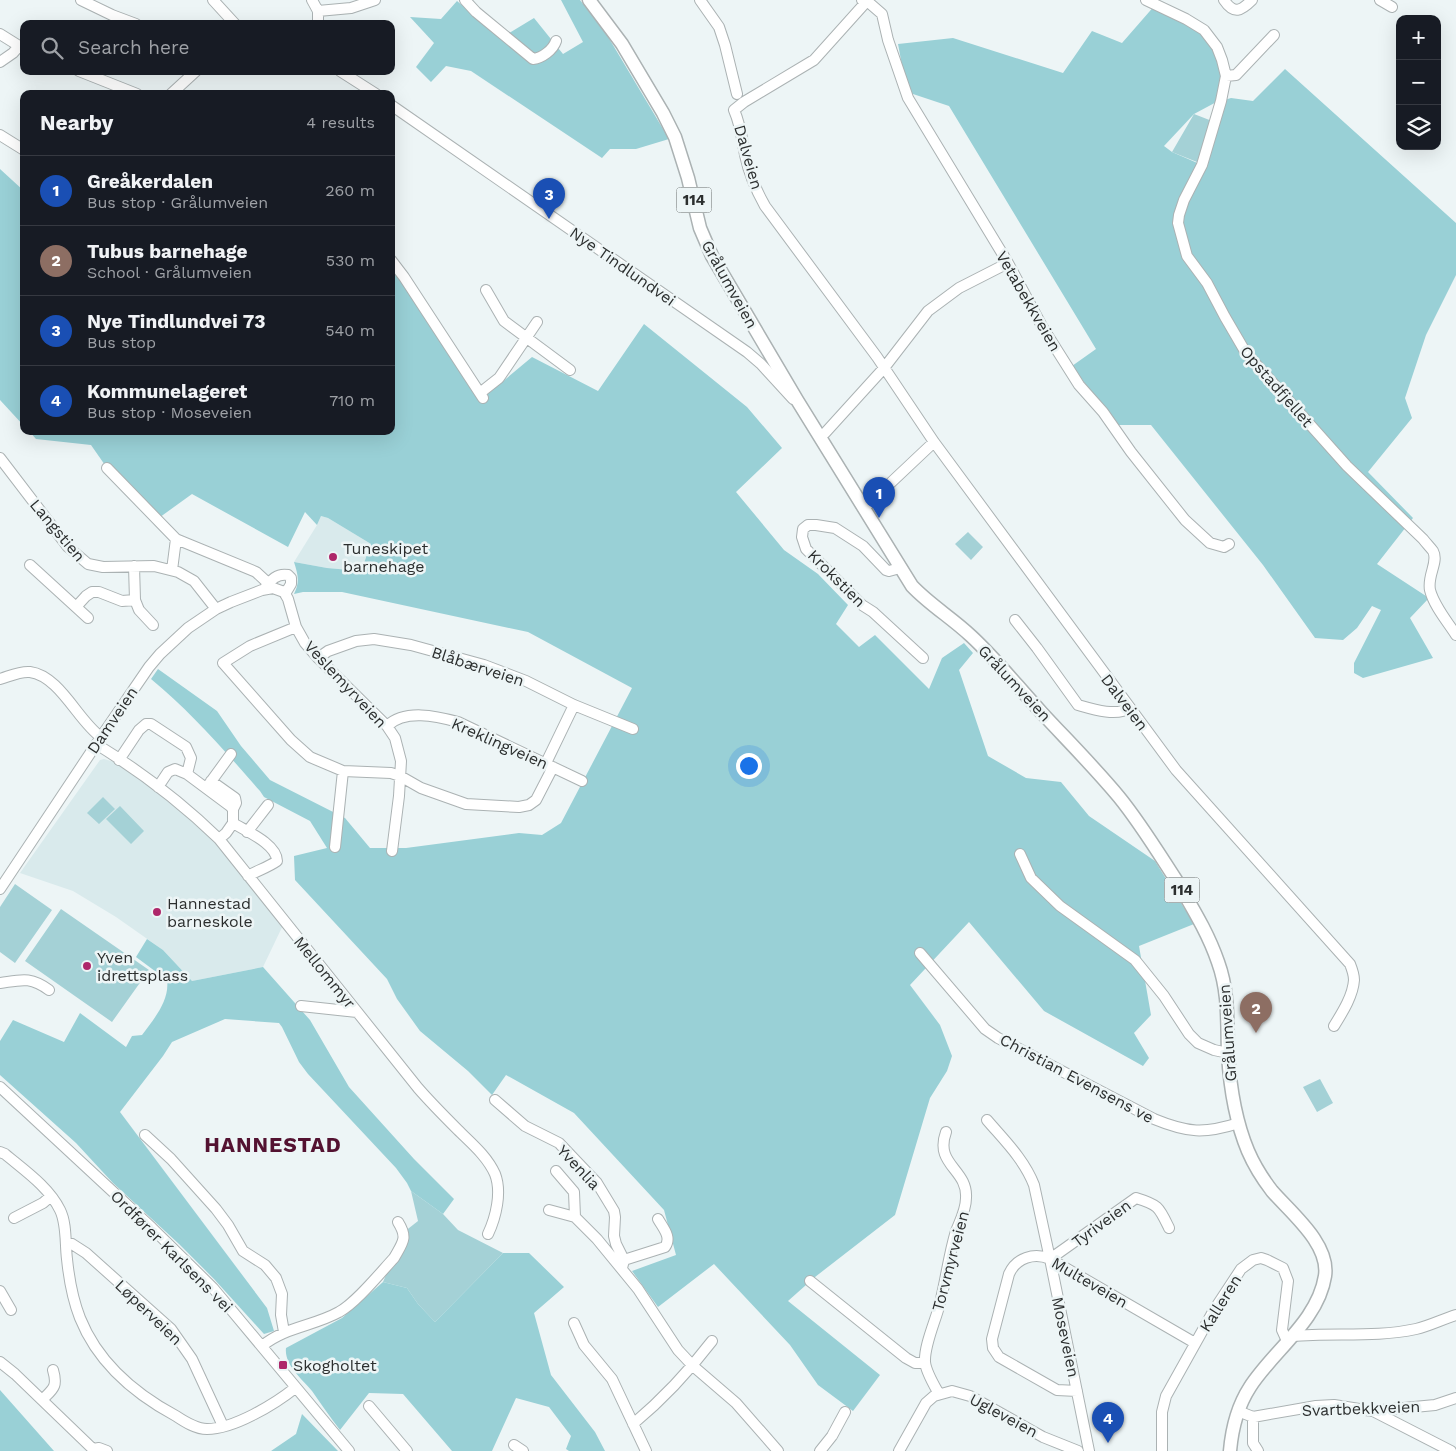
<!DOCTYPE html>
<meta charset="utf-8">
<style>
:root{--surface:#171b24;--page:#20242c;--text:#f1f3f6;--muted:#9ea1a6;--line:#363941;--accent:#2563eb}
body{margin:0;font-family:"Work Sans",sans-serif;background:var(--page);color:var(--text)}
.controls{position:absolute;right:15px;top:15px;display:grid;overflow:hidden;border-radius:10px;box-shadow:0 5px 20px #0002}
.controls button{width:45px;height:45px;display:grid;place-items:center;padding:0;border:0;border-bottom:1px solid var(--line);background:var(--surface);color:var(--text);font:25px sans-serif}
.you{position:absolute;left:748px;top:765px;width:18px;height:18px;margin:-12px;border:4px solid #fff;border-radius:50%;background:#1a73e8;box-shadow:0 0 0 8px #1a73e833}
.badge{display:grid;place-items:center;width:32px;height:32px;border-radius:50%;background:var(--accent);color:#fff;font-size:16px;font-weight:700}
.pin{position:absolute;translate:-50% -41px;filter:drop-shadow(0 1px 2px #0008)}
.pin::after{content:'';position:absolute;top:26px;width:18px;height:15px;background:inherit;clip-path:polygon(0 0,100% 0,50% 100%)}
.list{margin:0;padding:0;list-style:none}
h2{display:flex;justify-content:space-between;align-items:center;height:65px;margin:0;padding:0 20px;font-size:21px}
h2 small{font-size:16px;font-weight:400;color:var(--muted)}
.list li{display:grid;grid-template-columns:32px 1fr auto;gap:15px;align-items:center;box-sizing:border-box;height:70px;padding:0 20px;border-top:1px solid var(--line)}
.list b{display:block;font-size:19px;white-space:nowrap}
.list p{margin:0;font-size:16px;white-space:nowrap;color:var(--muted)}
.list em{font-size:16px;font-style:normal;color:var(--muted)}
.icon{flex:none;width:28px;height:28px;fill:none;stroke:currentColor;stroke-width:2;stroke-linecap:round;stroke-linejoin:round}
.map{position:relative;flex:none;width:1456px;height:1451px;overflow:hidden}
.search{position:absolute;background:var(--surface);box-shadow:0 5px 20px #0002;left:20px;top:20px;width:375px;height:55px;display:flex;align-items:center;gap:12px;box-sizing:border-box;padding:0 18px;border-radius:10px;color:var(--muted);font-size:19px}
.panel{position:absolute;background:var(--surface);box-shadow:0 5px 20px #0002;left:20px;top:90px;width:375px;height:345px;border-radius:10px}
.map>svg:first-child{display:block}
.built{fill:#d9eaec}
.green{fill:#a4d1d6}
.forest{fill:#99d0d6}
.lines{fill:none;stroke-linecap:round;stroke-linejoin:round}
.minor-casing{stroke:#abb2b3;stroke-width:12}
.major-casing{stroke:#abb2b3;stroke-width:15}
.minor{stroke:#fff;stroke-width:10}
.major{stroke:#fff;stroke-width:12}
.poi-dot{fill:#ae276a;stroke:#edf5f6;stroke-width:2}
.labels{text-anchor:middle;stroke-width:5;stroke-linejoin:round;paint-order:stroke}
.shield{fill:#edf5f6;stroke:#666a6b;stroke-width:1}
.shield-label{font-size:15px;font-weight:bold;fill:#2c2f2f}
.street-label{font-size:16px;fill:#2c2f2f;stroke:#edf5f6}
.poi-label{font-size:16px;fill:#2c2f2f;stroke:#edf5f6;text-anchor:start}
.district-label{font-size:21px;font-weight:bold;letter-spacing:1px;fill:#531231;stroke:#edf5f6}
</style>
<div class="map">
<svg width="1456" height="1451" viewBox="0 0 1456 1451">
<rect width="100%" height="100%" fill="#edf5f6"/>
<path class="built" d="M 321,516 L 328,518 L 371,544 L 361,571 L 327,568 L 294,562 L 317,525 Z
M 104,759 L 128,766 L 192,813 L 285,921 L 263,967 L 192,981 L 163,950 L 116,917 L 73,891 L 20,873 L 100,760 Z"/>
<path class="green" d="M 1194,114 L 1212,121 L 1197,162 L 1172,152 Z
M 968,532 L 983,547 L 971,560 L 955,544 Z
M 103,797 L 115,809 L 99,824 L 87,813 Z
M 120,806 L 144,831 L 131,844 L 106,819 Z
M 15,884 L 52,910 L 15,963 L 0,952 L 0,907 Z
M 61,909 L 149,970 L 112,1022 L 25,961 Z
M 1320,1079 L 1333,1103 L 1317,1112 L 1303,1087 Z
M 411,1191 L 443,1214 L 458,1230 L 503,1253 L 435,1322 L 418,1304 L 407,1288 L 383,1282 L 404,1232 L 418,1221 Z"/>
<path class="forest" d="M 561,0 L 580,0 L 607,35 L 669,139 L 636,149 L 610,149 L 602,158 L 471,71 L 446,66 L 431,82 L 416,67 L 434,43 L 410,17 L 441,19 L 457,1 L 501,38 L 534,18 L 563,54 L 583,42 Z
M 1156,4 L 1193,22 L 1222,60 L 1222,99 L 1194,114 L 1164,146 L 1172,152 L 1202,165 L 1221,101 L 1231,98 L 1253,101 L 1285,69 L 1456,223 L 1456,275 L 1426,335 L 1405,398 L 1412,418 L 1368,472 L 1413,518 L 1377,564 L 1429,598 L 1410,618 L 1433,658 L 1363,678 L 1354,673 L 1354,663 L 1381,610 L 1372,606 L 1357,628 L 1343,640 L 1315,638 L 1263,565 L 1151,425 L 1116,425 L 1072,366 L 1096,349 L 949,106 L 907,92 L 898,44 L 953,38 L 1063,73 L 1092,31 L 1122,43 Z
M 0,169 L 24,191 L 24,426 L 0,400 Z
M 391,260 L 483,398 L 532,357 L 598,391 L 644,324 L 747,407 L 782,448 L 736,492 L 784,550 L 818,574 L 848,605 L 836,624 L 859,647 L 875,635 L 929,689 L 942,658 L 964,643 L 973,653 L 959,670 L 988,756 L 1026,778 L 1061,782 L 1089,816 L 1155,861 L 1194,924 L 1139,946 L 1151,1015 L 1134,1033 L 1149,1058 L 1143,1066 L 1044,1011 L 969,922 L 910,985 L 940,1025 L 952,1056 L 947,1071 L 930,1098 L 895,1215 L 815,1277 L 788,1301 L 880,1375 L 853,1411 L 818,1385 L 790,1345 L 714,1264 L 658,1307 L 632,1271 L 676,1255 L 664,1210 L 574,1113 L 506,1075 L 492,1095 L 468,1071 L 420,1031 L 397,999 L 387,979 L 295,880 L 294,856 L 327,848 L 310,821 L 264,797 L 260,791 C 225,751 191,712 151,679 L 158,669 L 217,711 L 241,746 L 270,780 L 345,818 L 370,848 L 406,848 L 519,833 L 542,835 L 561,823 L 632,688 L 528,632 L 342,592 L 303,592 L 294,594 C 300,582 298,575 294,562 L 327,568 L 361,571 L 371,544 L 328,518 L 321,516 L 317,525 L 305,512 L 288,547 L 192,494 L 156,520 L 107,468 L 91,445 L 36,439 L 29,431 L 391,431 Z
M 147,939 L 163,950 L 192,981 L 263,967 L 310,1020 L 349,1087 L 414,1159 L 454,1199 L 443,1214 L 411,1191 L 407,1183 L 396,1168 L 308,1074 L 299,1062 L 282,1027 L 279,1023 L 225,1019 L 172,1042 L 163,1056 L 120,1112 L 267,1308 L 274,1331 L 264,1334 L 214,1279 L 179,1244 L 113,1183 L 76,1143 L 0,1075 L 0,1041 L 13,1020 L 64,1042 L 80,1013 L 126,1047 L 132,1036 L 142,1035 C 154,1019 170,1000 167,980 L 136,957 Z
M 503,1253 L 529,1253 L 564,1287 L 534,1313 L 551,1375 L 595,1432 L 605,1451 L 569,1451 L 566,1449 L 571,1436 L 549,1407 L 516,1398 L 492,1451 L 452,1451 L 403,1394 L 369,1393 L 340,1430 C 330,1417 321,1404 312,1391 C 302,1379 284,1365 286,1348 L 342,1318 L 383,1282 L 407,1288 L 418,1304 L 435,1322 Z
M 0,1390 L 54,1451 L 0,1451 Z
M 302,1414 L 338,1451 L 271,1451 L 296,1434 Z"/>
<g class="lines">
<defs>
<path id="minor" d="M 81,0 L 112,15 L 136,24
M 213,0 L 235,24
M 312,0 L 318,11 L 318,24
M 465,0 L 476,12 L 533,59 C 542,58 553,50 556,41
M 700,0 L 719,27 L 725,45 L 737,94
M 862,0 L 867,1 L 882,14 L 888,40 L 908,98 L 1008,263 L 1043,328 L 1079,385 L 1103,412 L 1131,452 L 1185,520 L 1210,543 L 1224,547 L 1229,544
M 1146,0 L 1186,19 L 1204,30 L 1217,47 L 1222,60 L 1226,76 L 1221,101 L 1202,165 L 1184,200 L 1179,215 L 1178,223 L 1187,256 L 1207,283 L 1225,317 L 1246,353 L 1347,466 L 1423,539 C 1426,543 1430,547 1433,551 C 1439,562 1427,575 1430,590 C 1434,606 1447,621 1456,635
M 1224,0 C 1234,15 1241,11 1252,0
M 1380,0 L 1392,7
M 867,1 L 814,60 L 744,102 L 734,110 C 741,126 742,139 745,155 C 749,174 756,190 765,206 L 877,357 L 934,442 L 1176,770 L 1350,964 C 1352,969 1354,975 1354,980 C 1353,996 1342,1013 1334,1026
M 318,11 L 351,8 L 375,0
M 0,34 L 24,49
M 0,62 L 13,53 L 19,46
M 79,71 L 137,94
M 340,71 L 376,94
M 1226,76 L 1236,75 L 1274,35
M 171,94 L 196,71
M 391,105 L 747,352 L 761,364 L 793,399
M 0,135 L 24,150
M 391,260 L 404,277 L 483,398
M 486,290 L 504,321 L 570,370
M 480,393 L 499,378 L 537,322
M 825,433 L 884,368 L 928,311 L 959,288 L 1008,263
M 0,458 L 68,547 L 88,564 L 103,567 L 154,566 L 178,572 L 194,581 L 216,609
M 107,468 L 176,539 L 256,572 L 269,584
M 864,508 L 934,442
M 30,565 L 88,618
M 134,566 L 135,600 L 139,610 L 153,625
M 900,568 L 889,571 L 886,570 L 863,546 L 835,528 L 816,525 L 808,525 L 803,529 L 802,537 L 806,549 L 862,605 L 873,612 L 923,658
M 172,570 L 176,539
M 265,588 C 271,580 277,573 288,575 L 291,578 L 291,584 L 285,594
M 76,607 L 86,596 L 92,592 L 99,592 L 122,601 L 135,600
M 1015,620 L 1037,648 L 1078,705 C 1092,709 1117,717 1129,708
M 296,627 L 250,646 L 223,663 L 291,740 L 310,757 L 343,771 L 391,773 L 400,776 L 421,788 L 466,804 L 519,807 L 529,805 L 536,800 L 553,767
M 318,658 L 328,651 L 356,641 L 374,639 L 411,645 L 484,665 L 526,681 L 574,705 L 633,729
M 0,679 C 10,676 20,671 30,672 C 60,676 78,721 101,737
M 387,726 C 405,709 436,716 458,722 L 582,781
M 96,744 C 140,771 182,803 219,839 L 418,1088 C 431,1103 444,1116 458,1130 C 471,1143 487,1156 495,1174 C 502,1192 496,1217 488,1234
M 119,760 L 139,730 L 146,724 L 151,724 L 186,747 L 191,758 L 187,774
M 546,763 L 574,705
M 211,781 L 235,798 L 236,803 L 233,809
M 158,787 L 168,772 L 175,769 L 187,774 L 230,806 L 233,809 L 233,823 C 246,831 277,844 277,861 C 267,868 258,870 248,876
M 207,787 L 231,754
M 247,832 L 268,805
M 219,839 L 226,833 L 233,823
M 335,847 L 343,771
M 1020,854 L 1031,878 L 1060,906 L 1135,960 L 1164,996 L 1189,1034 L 1198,1043 L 1214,1050 L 1228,1053
M 0,889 L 101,737 L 149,667 L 160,654 L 188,628 L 216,609 L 231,602 L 262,590 L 273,588 L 284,592 L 288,599 L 296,627 L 305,643 L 318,658 L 387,726 L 395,738 L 401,761 L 399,796 L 392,851
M 920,953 L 985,1029 L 998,1038 L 1154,1119 C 1188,1133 1204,1134 1239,1123
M 0,983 C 21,980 30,976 49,990
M 301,1006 L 357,1012
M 0,1087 L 152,1228 L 213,1288 L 349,1451
M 495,1100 L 525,1126 L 559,1143 L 597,1183 L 614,1211 L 615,1217 L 614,1236 L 616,1244 L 624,1260 L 622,1268
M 987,1120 C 1004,1140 1024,1159 1034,1185 L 1050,1259 L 1089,1451
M 145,1135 L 171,1159 L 216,1209 L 228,1225 L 243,1251 L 265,1265 L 276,1278 L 282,1294 L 281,1315 L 284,1332
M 0,1152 L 5,1154 C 24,1170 49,1187 60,1210 C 67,1224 65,1244 67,1259 C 69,1279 73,1300 80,1318 C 98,1363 135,1394 176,1416 C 185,1422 196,1429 207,1429 C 234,1429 275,1404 295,1388
M 556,1171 L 574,1192 L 575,1217
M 549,1210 L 575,1217 L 597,1239 L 638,1289 L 678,1350 L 693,1366 L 736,1403 L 778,1451
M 14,1218 L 43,1203 L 51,1196
M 66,1243 L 72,1244 L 86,1253 L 171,1329 L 192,1359 L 223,1426
M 1050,1259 L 1136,1198 C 1159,1205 1159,1207 1169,1228
M 624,1260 L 665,1247 C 672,1237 663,1228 658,1219
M 810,1281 L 906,1358 L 915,1363 L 925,1363
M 0,1291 L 11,1310
M 574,1323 L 584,1345 L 612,1379 L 646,1451
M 1292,1336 C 1333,1332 1375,1338 1416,1329 C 1429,1326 1443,1319 1456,1315
M 262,1346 C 285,1327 314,1326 339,1312 C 356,1303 380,1273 394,1258 C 403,1242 408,1238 398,1222
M 0,1362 L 15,1374 L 95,1451
M 1077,1391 L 1057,1390 L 999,1357 L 993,1348 L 992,1339 L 1009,1274 C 1016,1258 1034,1252 1050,1259 L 1195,1343
M 939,1394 C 934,1385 926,1372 925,1362 C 924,1345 936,1320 940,1303 C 946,1279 949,1254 956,1231 C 960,1221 966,1210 966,1198 C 968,1169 934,1165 946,1132
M 42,1400 C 53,1389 58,1387 53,1370
M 369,1406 L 407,1451
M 1238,1411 L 1253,1417 L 1316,1406 L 1334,1405 L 1372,1411 L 1435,1405 L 1456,1398
M 1373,1411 L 1451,1451
M 1253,1417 L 1253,1443 L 1258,1451
M 633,1424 C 663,1399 689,1371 712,1341
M 514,1445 L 523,1451
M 93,1449 L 99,1448 L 107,1451
M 820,1451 L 832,1436 L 845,1412
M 899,1451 L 926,1403 L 934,1396 L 952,1391 L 970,1396 L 1043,1437 L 1078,1451
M 1162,1451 L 1162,1412 L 1166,1396 L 1214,1310 L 1241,1269 L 1253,1260 L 1261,1258 L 1267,1260 L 1283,1268 L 1288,1281 L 1282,1330 L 1287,1341"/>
<path id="major" d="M 589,0 L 622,44 L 663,113 L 675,137 L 688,178 L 700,228 L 712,256 L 797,400 L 912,586 C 930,605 952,618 971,636 C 996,659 1018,687 1042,713 C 1068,741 1095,768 1119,797 C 1141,824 1159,854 1178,883 C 1193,909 1208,933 1218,962 C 1229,992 1227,1022 1228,1054 C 1230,1087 1235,1120 1248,1151 C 1254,1165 1262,1178 1272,1191 C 1291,1213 1330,1244 1325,1276 C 1318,1321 1273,1351 1250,1387 C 1237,1407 1232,1428 1230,1451"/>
</defs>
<use href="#minor" class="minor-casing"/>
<use href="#major" class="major-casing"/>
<use href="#minor" class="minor"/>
<use href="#major" class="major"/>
</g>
<g class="poi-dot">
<circle cx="333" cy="557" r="5"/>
<circle cx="157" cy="912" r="5"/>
<circle cx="87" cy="966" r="5"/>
<rect x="278" y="1360" width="10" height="10" rx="2.5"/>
</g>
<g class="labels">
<g class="shield">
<rect x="676.5" y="187.5" width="35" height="25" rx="4"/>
<rect x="1164.5" y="877.5" width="35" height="25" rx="4"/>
</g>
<g class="shield-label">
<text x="694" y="205">114</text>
<text x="1182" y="895">114</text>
</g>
<g class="street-label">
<text transform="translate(749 157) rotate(74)" y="6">Dalveien</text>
<text transform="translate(623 266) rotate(35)" y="6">Nye Tindlundvei</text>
<text transform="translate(730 284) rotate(61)" y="6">Grålumveien</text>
<text transform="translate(1029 301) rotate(60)" y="6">Vetabekkveien</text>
<text transform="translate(1277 386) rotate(49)" y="6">Opstadfjellet</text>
<text transform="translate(58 530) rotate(50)" y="6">Langstien</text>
<text transform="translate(837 578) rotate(45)" y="6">Krokstien</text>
<text transform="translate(478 666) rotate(18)" y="6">Blåbærveien</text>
<text transform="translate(1015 683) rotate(47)" y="6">Grålumveien</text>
<text transform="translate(346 684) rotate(47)" y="6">Veslemyrveien</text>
<text transform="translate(1125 702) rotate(53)" y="6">Dalveien</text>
<text transform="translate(112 720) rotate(-56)" y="6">Damveien</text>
<text transform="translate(500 743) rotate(24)" y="6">Kreklingveien</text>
<text transform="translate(325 972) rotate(51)" y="6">Mellommyr</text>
<text transform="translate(1227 1033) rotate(-94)" y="6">Grålumveien</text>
<text transform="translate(1077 1078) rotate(28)" y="6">Christian Evensens ve</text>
<text transform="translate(579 1167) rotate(47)" y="6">Yvenlia</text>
<text transform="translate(1101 1223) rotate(-36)" y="6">Tyriveien</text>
<text transform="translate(172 1251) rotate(45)" y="6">Ordfører Karlsens vei</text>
<text transform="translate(950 1261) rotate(-75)" y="6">Torvmyrveien</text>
<text transform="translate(1090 1282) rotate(30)" y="6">Multeveien</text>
<text transform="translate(1220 1303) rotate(-58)" y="6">Kalleren</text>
<text transform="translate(149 1312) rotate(44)" y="6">Løperveien</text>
<text transform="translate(1066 1337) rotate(78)" y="6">Moseveien</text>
<text transform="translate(1361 1408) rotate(-2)" y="6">Svartbekkveien</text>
<text transform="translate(1004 1415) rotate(28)" y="6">Ugleveien</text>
</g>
<g class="poi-label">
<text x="343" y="554">Tuneskipet<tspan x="343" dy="18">barnehage</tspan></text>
<text x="167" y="909">Hannestad<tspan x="167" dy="18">barneskole</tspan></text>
<text x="97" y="963">Yven<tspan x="97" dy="18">idrettsplass</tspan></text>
<text x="293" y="1371">Skogholtet</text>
</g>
<g class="district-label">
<text x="273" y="1152">HANNESTAD</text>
</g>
</g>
</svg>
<div class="controls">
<button>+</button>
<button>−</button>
<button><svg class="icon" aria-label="layers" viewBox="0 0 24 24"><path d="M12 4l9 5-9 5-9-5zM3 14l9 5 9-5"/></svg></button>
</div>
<div class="you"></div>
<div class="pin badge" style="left:879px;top:518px;background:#1a4fb4">1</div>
<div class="pin badge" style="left:1256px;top:1033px;background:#8d6e63">2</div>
<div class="pin badge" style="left:549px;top:219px;background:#1a4fb4">3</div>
<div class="pin badge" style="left:1108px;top:1443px;background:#1a4fb4">4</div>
<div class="search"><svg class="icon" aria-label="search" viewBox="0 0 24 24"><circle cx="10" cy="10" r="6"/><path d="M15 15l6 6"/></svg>Search here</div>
<section class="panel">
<h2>Nearby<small>4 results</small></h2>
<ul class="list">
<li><span class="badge" style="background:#1a4fb4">1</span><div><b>Greåkerdalen</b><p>Bus stop · Grålumveien</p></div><em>260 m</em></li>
<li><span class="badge" style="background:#8d6e63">2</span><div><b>Tubus barnehage</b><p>School · Grålumveien</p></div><em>530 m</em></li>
<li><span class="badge" style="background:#1a4fb4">3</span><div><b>Nye Tindlundvei 73</b><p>Bus stop</p></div><em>540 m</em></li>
<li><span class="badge" style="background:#1a4fb4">4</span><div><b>Kommunelageret</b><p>Bus stop · Moseveien</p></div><em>710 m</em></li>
</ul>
</section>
</div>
